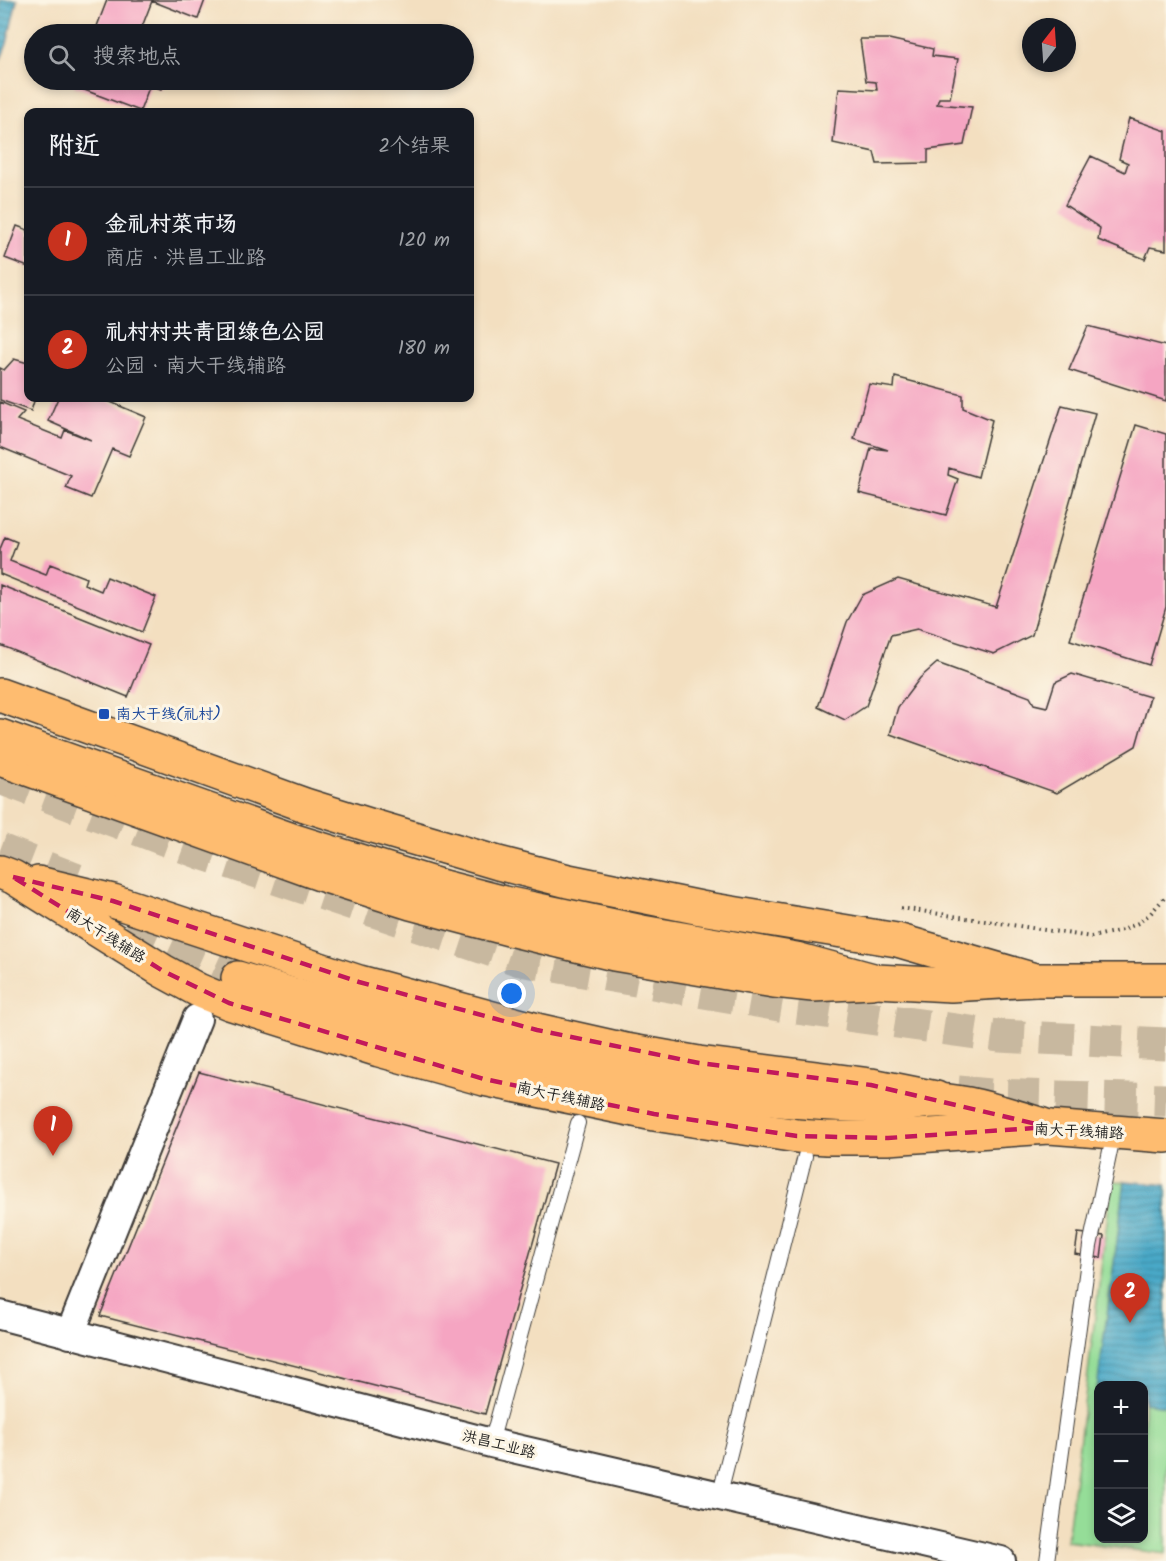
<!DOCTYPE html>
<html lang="zh">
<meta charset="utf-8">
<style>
:root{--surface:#171b24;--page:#242831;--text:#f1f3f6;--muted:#9ea1a6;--line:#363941;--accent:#c8321e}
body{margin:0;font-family:Kalam,"LXGW WenKai TC",sans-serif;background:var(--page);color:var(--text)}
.controls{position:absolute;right:18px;bottom:18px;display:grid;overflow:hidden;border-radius:12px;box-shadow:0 3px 9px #0003}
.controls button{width:54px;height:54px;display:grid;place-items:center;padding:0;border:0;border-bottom:2px solid var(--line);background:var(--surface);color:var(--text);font:30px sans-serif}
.compass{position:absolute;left:1022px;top:18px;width:54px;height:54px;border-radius:50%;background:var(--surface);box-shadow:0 3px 9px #0003;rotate:17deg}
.you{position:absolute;left:512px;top:994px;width:21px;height:21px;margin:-15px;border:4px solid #fff;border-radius:50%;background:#1a73e8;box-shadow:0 0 0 9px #1a73e833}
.badge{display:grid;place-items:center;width:39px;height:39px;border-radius:50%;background:var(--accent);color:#fff;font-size:20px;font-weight:700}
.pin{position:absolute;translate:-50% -50px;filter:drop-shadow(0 2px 3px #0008)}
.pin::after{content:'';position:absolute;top:32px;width:21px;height:18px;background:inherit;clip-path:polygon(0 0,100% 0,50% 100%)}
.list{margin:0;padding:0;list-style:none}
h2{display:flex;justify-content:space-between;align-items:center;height:78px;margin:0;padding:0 24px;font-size:26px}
h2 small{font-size:20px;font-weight:400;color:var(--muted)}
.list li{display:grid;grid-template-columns:39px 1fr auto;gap:18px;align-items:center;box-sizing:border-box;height:108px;padding:0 24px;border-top:2px solid var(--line)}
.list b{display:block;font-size:22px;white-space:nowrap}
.list p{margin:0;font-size:20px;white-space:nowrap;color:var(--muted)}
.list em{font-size:20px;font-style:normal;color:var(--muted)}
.icon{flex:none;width:33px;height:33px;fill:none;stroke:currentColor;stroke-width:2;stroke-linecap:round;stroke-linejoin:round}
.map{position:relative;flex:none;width:1166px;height:1561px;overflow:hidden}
.search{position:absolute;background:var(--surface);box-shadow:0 3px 9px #0003;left:24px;top:24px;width:450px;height:66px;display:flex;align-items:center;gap:15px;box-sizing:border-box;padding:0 21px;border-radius:33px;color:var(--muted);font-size:22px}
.panel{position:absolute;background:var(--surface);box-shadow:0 3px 9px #0003;left:24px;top:108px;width:450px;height:294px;border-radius:12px}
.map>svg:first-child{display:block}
.green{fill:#95dd98;stroke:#587c5a;stroke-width:1.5;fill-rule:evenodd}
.water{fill:url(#water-rules);stroke:#326272;stroke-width:1.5}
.building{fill:#f5a5c2}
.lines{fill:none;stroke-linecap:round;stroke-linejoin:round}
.highway-tunnel{stroke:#c8b89f;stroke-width:33;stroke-dasharray:33 16;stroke-linecap:butt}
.lane-casing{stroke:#3c3935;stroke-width:16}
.street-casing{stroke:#3c3935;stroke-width:32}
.primary-casing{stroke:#3c3935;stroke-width:36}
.highway-casing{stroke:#3c3935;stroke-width:36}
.path{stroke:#3c3935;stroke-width:4;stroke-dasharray:1.5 4.5;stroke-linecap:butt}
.lane{stroke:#fff;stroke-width:14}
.street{stroke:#fff;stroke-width:28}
.primary{stroke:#febc70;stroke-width:33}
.highway{stroke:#febc70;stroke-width:33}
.marked{fill:none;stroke:#c2185b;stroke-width:4.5;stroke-dasharray:12 8;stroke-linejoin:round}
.transit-dot{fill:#1a4fb4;stroke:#fcf5e5;stroke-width:2}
.labels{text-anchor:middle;stroke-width:6;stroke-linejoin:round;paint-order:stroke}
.transit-label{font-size:15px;fill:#164399;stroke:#fcf5e5;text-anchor:start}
.street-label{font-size:15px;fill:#1c1c1c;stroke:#fcf5e5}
</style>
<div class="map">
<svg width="1166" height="1561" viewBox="0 0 1166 1561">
<defs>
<pattern id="water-rules" width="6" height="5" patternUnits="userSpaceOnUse" patternTransform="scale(1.5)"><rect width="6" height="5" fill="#48a9c8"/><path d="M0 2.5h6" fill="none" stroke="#3b89a2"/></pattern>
</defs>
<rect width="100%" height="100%" fill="#fcf5e5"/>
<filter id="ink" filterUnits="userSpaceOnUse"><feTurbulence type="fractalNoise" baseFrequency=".0167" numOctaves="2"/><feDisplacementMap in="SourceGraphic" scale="12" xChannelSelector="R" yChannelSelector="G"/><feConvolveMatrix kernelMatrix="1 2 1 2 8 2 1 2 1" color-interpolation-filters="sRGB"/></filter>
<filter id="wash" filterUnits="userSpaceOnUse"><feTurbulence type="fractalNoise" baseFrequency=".008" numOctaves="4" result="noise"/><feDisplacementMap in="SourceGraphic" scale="24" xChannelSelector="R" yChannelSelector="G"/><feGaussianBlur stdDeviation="1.35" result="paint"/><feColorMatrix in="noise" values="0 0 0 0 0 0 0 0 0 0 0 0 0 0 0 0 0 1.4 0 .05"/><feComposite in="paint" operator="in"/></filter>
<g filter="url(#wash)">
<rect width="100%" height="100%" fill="#f3dfc0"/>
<path class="green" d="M 1112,1181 L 1166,1185 L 1166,1554 L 1067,1541 ZM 1098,1386 L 1144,1386 L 1144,1538 L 1098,1538 Z"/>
<path class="water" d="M 0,0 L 17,0 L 7,44 L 0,61 Z
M 1125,1181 L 1166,1185 L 1166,1406 L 1144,1403 L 1144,1386 L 1098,1386 L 1098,1397 L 1096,1396 Z"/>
<g id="blocks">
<path class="building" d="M 107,0 L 205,0 L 198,19 L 152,1 L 140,32 L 147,34 L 94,34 Z
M 860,39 L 889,39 L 933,49 L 932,56 L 958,59 L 950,98 L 939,98 L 937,104 L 972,107 L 964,145 L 928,150 L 928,163 L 877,164 L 874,152 L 833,143 L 839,88 L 877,90 L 876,82 L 866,81 Z
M 77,80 L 165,80 L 161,89 L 150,85 L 140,111 L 74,86 Z
M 1129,118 L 1166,131 L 1166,250 L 1150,247 L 1145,259 L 1098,240 L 1100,228 L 1065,205 L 1091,156 L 1125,172 L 1128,163 L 1119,159 Z
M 17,226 L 28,230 L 28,267 L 5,258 Z
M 1088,326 L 1166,346 L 1166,401 L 1069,370 Z
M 14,359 L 28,363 L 28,398 L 35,398 L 31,411 L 0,400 L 0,368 L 4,370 Z
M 895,377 L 963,395 L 963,408 L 992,420 L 978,477 L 949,468 L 948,475 L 958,479 L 946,515 L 859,493 L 871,448 L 888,450 L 854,439 L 869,384 L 894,388 Z
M 58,398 L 101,398 L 146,417 L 129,456 L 112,449 L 91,498 L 66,488 L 71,476 L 0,447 L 0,402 L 24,412 L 17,420 L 62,438 L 65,430 L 91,440 L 48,421 Z
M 1062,405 L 1095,413 L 1032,635 L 994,654 L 917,629 L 891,635 L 866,706 L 845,720 L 818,707 L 847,622 L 862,595 L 898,579 L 996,607 Z
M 1136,425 L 1166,434 L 1166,607 L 1149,665 L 1070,640 Z
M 5,537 L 17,542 L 10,561 L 46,575 L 50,564 L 86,578 L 84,584 L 101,591 L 107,577 L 156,597 L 142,632 L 0,574 L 0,549 Z
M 0,585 L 149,645 L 128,697 L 0,645 Z
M 937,663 L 1030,697 L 1034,704 L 1047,707 L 1055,682 L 1072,674 L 1150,697 L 1136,746 L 1057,793 L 890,734 L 898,707 L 920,678 Z
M 199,1072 L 555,1164 L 485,1414 L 100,1316 Z
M 1078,1233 L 1104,1236 L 1101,1258 L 1075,1254 Z"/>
</g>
</g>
<g filter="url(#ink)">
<use href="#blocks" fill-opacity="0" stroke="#3c3935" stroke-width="1.5"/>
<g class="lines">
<path class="highway-tunnel" d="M 0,778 L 201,853 L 520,960 L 797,1008 L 999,1036 L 1166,1044
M 0,850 L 88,884
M 81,907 L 238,978
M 958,1092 L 990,1095 L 1166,1100"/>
<defs>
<path id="lane" d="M 491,1443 L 578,1123
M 719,1497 L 805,1156
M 1047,1561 L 1090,1246 L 1114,1132"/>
<path id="street" d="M 0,1315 L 491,1443 L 1001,1561
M 70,1334 L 197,1019"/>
<path id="primary" d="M 0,695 L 305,805 L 369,825 L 498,863 L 568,881 L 701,908 L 897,940 L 1035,980 L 1166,980
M 0,759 L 323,875 L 411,903 L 513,930 L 614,954 L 774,981 L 813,985 L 872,982
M 0,872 L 13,877 L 163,971 L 198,990 L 229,1003 L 379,1050 L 484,1079 L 654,1114 L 797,1136 L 827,1138 L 888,1138 L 1049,1127 L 1166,1136
M 38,883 L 113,901 L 359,982 L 537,1030 L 626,1050 L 699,1063 L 871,1085 L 936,1098"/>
<path id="highway" d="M 0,736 L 295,841 L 443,887 L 505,903 L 642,932 L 796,959 L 877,981 L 951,985 L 1035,980
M 238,978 C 397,1027 556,1072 722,1093 C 776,1101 830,1105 885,1106 C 906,1106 928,1099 948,1101 C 983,1105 1016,1117 1049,1127"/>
</defs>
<use href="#lane" class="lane-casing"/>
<use href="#street" class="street-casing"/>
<use href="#primary" class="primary-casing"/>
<use href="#highway" class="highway-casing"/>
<path class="path" d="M 901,908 L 1091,937 L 1123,930 L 1138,923 L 1150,914 L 1166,896"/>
<use href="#lane" class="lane"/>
<use href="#street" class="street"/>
<use href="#primary" class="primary"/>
<use href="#highway" class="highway"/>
</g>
</g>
<path class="marked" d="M 13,877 L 113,901 L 359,982 L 537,1030 L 699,1063 L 871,1085 L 1049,1127 L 888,1138 L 797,1136 L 654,1114 L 484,1079 L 229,1003 L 163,971 Z"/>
<rect class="transit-dot" x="98" y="708" width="12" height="12" rx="3"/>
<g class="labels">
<g class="transit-label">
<text x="116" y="719">南大干线(礼村)</text>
</g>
<g class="street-label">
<text transform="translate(106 935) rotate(32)" y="5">南大干线辅路</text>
<text transform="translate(561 1096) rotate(12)" y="5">南大干线辅路</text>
<text transform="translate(1079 1131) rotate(3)" y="5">南大干线辅路</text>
<text transform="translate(499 1444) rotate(14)" y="5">洪昌工业路</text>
</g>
</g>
</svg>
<div class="controls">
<button>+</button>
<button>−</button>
<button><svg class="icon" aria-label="layers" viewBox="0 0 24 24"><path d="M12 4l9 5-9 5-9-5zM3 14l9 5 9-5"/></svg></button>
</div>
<svg class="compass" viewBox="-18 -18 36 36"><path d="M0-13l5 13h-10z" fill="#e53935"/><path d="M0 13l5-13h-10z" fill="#9ea1a6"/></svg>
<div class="you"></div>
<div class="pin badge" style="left:53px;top:1156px">1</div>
<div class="pin badge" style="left:1130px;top:1323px">2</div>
<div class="search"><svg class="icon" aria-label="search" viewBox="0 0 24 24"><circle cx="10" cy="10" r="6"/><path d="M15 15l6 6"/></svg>搜索地点</div>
<section class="panel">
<h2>附近<small>2个结果</small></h2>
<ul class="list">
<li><span class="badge">1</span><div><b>金礼村菜市场</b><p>商店 · 洪昌工业路</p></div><em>120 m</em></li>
<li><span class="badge">2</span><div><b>礼村村共青团绿色公园</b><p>公园 · 南大干线辅路</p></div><em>180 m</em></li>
</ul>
</section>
</div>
